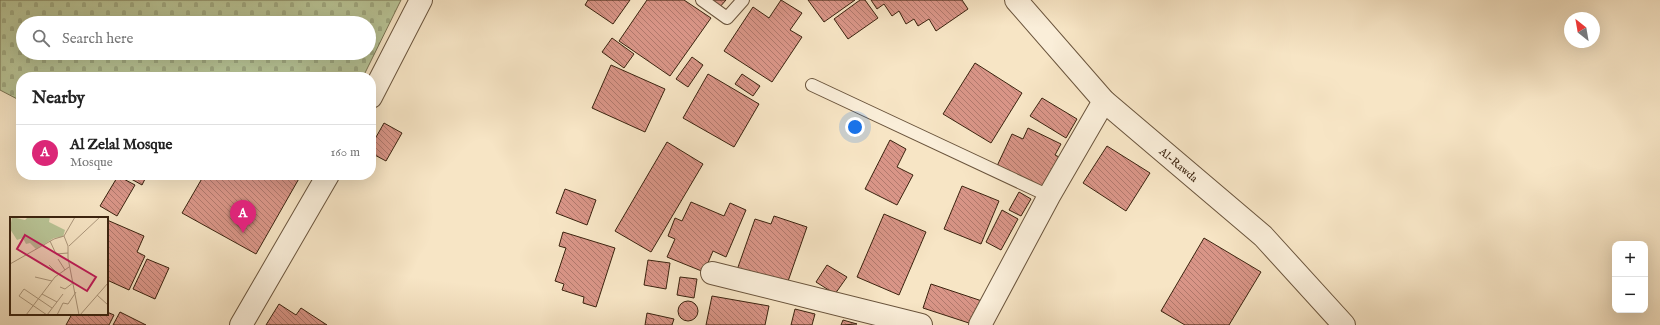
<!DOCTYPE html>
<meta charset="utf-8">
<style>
:root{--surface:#fff;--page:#f6f6f6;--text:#222;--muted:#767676;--line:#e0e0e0;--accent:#db2777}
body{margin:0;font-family:"IM FELL English",serif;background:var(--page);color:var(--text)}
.controls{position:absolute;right:12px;bottom:12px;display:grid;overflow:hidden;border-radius:8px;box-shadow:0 4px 16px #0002}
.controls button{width:36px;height:36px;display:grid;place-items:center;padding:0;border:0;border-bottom:1px solid var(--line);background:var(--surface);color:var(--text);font:20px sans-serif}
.compass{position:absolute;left:1564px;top:12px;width:36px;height:36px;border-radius:50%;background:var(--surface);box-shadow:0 4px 16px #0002;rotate:329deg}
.you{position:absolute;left:855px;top:127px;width:14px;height:14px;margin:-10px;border:3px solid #fff;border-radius:50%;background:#1a73e8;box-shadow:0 0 0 6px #1a73e833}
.badge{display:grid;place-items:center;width:26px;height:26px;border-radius:50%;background:var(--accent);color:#fff;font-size:13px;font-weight:700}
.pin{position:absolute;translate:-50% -33px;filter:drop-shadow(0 1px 2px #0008)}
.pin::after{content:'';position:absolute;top:21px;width:14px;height:12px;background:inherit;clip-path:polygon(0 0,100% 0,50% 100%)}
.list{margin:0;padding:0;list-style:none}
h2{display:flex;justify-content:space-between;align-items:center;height:52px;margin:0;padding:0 16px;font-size:17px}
h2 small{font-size:13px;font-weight:400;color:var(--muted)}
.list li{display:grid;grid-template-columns:26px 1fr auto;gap:12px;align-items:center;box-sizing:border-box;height:56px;padding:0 16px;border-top:1px solid var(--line)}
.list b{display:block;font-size:15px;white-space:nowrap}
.list p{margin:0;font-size:13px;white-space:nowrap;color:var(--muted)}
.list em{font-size:13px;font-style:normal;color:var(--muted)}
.icon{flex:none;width:22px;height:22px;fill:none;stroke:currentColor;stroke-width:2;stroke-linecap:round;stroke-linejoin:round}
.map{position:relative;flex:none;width:1660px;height:325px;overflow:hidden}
.search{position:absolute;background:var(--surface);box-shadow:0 4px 16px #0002;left:16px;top:16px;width:360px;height:44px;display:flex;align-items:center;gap:10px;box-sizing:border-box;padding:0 14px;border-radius:22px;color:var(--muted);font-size:15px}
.panel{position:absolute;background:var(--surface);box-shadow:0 4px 16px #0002;left:16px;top:72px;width:360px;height:108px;border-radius:16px}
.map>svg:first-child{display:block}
.cemetery{fill:url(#cemetery-stones);stroke:#7a7453;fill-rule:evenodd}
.building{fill:url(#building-back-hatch);stroke:#3b230f}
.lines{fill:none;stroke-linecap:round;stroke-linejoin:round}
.service-casing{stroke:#6a543c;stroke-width:14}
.minor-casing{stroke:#6a543c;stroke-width:24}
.service{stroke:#faeed9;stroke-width:12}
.minor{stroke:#faeed9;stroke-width:22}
.labels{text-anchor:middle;stroke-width:3.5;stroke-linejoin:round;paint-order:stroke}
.street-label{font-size:11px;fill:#3b230f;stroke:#faeed9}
.inset-road{fill:none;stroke:#ac977c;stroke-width:1}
.view{fill:#c2185b;fill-opacity:0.15;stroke:#c2185b;stroke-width:2}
.inset-edge{fill:none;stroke:#3b230f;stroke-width:2}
</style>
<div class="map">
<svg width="1660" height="325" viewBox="0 0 1660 325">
<defs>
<pattern id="cemetery-stones" width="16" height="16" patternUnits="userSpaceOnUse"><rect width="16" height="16" fill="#b9c597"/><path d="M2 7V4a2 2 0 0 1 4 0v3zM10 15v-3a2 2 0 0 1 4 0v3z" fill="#a0a981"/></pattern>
<pattern id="building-back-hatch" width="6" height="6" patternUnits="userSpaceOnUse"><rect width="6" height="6" fill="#d99587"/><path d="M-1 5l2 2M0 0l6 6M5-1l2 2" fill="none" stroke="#b1796d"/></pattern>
</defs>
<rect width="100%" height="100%" fill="#f7e5c5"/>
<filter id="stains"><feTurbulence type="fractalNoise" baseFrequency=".005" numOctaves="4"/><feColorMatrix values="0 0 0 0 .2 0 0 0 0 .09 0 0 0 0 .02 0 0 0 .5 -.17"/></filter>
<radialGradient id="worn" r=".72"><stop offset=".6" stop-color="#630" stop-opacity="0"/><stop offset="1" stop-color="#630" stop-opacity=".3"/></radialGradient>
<path class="cemetery" d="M 0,0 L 401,0 L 363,77 L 21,77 L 21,101 L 0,90 ZM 23,23 L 369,23 L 369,53 L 23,53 Z"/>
<path class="building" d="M 588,0 L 630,0 L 613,24 L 585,5 Z
M 647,0 L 684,0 L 711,18 L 670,76 L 619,41 Z
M 710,0 L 726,0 L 719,8 Z
M 781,0 L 802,13 L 790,30 L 802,37 L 772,82 L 724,51 L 753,7 L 769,18 Z
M 808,0 L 855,0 L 824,22 Z
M 860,0 L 865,0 L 878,18 L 848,39 L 834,19 Z
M 871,0 L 962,0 L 968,9 L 936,31 L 929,19 L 918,26 L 914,19 L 906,24 L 899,11 L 892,16 L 884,4 L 877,9 Z
M 612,38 L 634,54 L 624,68 L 602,52 Z
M 692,57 L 703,65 L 688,87 L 676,79 Z
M 975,63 L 1022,93 L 991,143 L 943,114 Z
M 611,65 L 665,89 L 645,132 L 592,108 Z
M 708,74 L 759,104 L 734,147 L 683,118 Z
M 742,74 L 760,86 L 753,96 L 735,84 Z
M 1042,98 L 1077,119 L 1066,138 L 1030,116 Z
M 384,123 L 402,133 L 386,161 L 371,153 L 371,146 Z
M 1028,128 L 1061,144 L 1055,155 L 1061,158 L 1046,190 L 997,166 L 1012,134 L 1023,139 Z
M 890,140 L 906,149 L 897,167 L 913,175 L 897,205 L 865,189 Z
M 667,142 L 703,164 L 651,252 L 615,231 Z
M 1107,146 L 1150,173 L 1126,211 L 1083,183 Z
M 124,175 L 147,175 L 142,185 Z
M 204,175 L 301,175 L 256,254 L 182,213 Z
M 118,176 L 135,185 L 117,216 L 100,206 Z
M 962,186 L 999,201 L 981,244 L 944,229 Z
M 565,189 L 596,200 L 587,225 L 556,213 Z
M 1019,192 L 1031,199 L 1021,216 L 1009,210 Z
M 691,202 L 724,216 L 730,203 L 746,210 L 726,257 L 713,251 L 704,272 L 667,257 L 675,239 L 668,236 L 675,218 L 682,221 Z
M 1002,210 L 1018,219 L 1001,250 L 986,242 Z
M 884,214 L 926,232 L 899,295 L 857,277 Z
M 774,216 L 807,227 L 786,287 L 737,270 L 755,219 L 771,224 Z
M 107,220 L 144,236 L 137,252 L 145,256 L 129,290 L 107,280 Z
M 563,232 L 615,248 L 596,307 L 583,303 L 584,297 L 562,290 L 564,284 L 555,281 L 566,248 L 559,246 Z
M 1204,238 L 1261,272 L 1229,325 L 1185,325 L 1161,311 Z
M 147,259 L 169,268 L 155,299 L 133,289 Z
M 648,260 L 670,263 L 666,289 L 644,285 Z
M 827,265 L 847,277 L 835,294 L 816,282 Z
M 680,277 L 697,279 L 694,298 L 677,295 Z
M 931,284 L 982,301 L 975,325 L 923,308 Z
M 712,296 L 769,306 L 765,325 L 706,325 Z
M678 311a10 10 0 1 1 20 0a10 10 0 1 1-20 0Z
M 279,304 L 296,315 L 301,308 L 327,325 L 266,325 Z
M 795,309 L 815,314 L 812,325 L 791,325 Z
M 107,312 L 114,315 L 109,325 L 66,325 L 72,314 L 107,314 Z
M 120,312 L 146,325 L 113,325 Z
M 647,313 L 674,319 L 672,325 L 645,325 Z
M 843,320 L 857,324 L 841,325 Z"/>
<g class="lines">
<defs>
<path id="service" d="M 702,0 L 727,18 L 743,0
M 812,85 L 1049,196"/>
<g id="minor">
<path id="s1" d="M 1016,0 L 1104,101 L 1263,236 L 1344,325"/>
<path d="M 371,97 L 421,0"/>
<path d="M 712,273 L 921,325"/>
<path d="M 241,325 L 328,175"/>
<path d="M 980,325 L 1049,196 L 1104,101"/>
</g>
</defs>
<use href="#service" class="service-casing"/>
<use href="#minor" class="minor-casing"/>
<use href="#service" class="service"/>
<use href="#minor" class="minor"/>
</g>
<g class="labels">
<g class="street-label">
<text dy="4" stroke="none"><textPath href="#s1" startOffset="232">Al-Rawda</textPath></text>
</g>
</g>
<g transform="translate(10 217)">
<rect width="98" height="98" fill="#f7e5c5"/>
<path d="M 2,0 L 15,3 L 18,0 L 40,0 L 39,5 L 55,13 L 53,20 L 44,21 L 26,32 L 20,26 L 16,27 L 13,21 L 7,23 L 0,12 Z" fill="#b9c597"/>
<path class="inset-road" d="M 54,19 L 58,29 L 58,41 L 69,98M 54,19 L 65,0M 40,24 L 46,37 L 58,36M 59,29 L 90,0M 48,42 L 55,53M 0,47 L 44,22 L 54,19M 39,48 L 48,57M 25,60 L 42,64M 50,70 L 55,72 L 64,65M 32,77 L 47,85M 87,78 L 98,88M 42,91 L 14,72 L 9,79 L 37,98 L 53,77M 16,98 L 45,60 L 59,50M 47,98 L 53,86 L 58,87 L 66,75M 70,98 L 98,66"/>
<path class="view" d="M 15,18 L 86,60 L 77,74 L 7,32 Z"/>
<rect width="98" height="98" class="inset-edge"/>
</g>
<rect width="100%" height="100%" filter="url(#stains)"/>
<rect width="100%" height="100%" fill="url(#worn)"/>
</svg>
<div class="controls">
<button>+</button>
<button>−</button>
</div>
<svg class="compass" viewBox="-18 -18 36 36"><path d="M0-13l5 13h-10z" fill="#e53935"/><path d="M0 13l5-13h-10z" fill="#767676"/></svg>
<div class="you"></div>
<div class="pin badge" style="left:243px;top:233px">A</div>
<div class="search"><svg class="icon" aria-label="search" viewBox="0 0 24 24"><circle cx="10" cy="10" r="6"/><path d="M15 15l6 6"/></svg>Search here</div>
<section class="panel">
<h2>Nearby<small></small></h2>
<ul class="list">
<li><span class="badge">A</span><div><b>Al Zelal Mosque</b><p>Mosque</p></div><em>160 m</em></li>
</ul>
</section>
</div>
